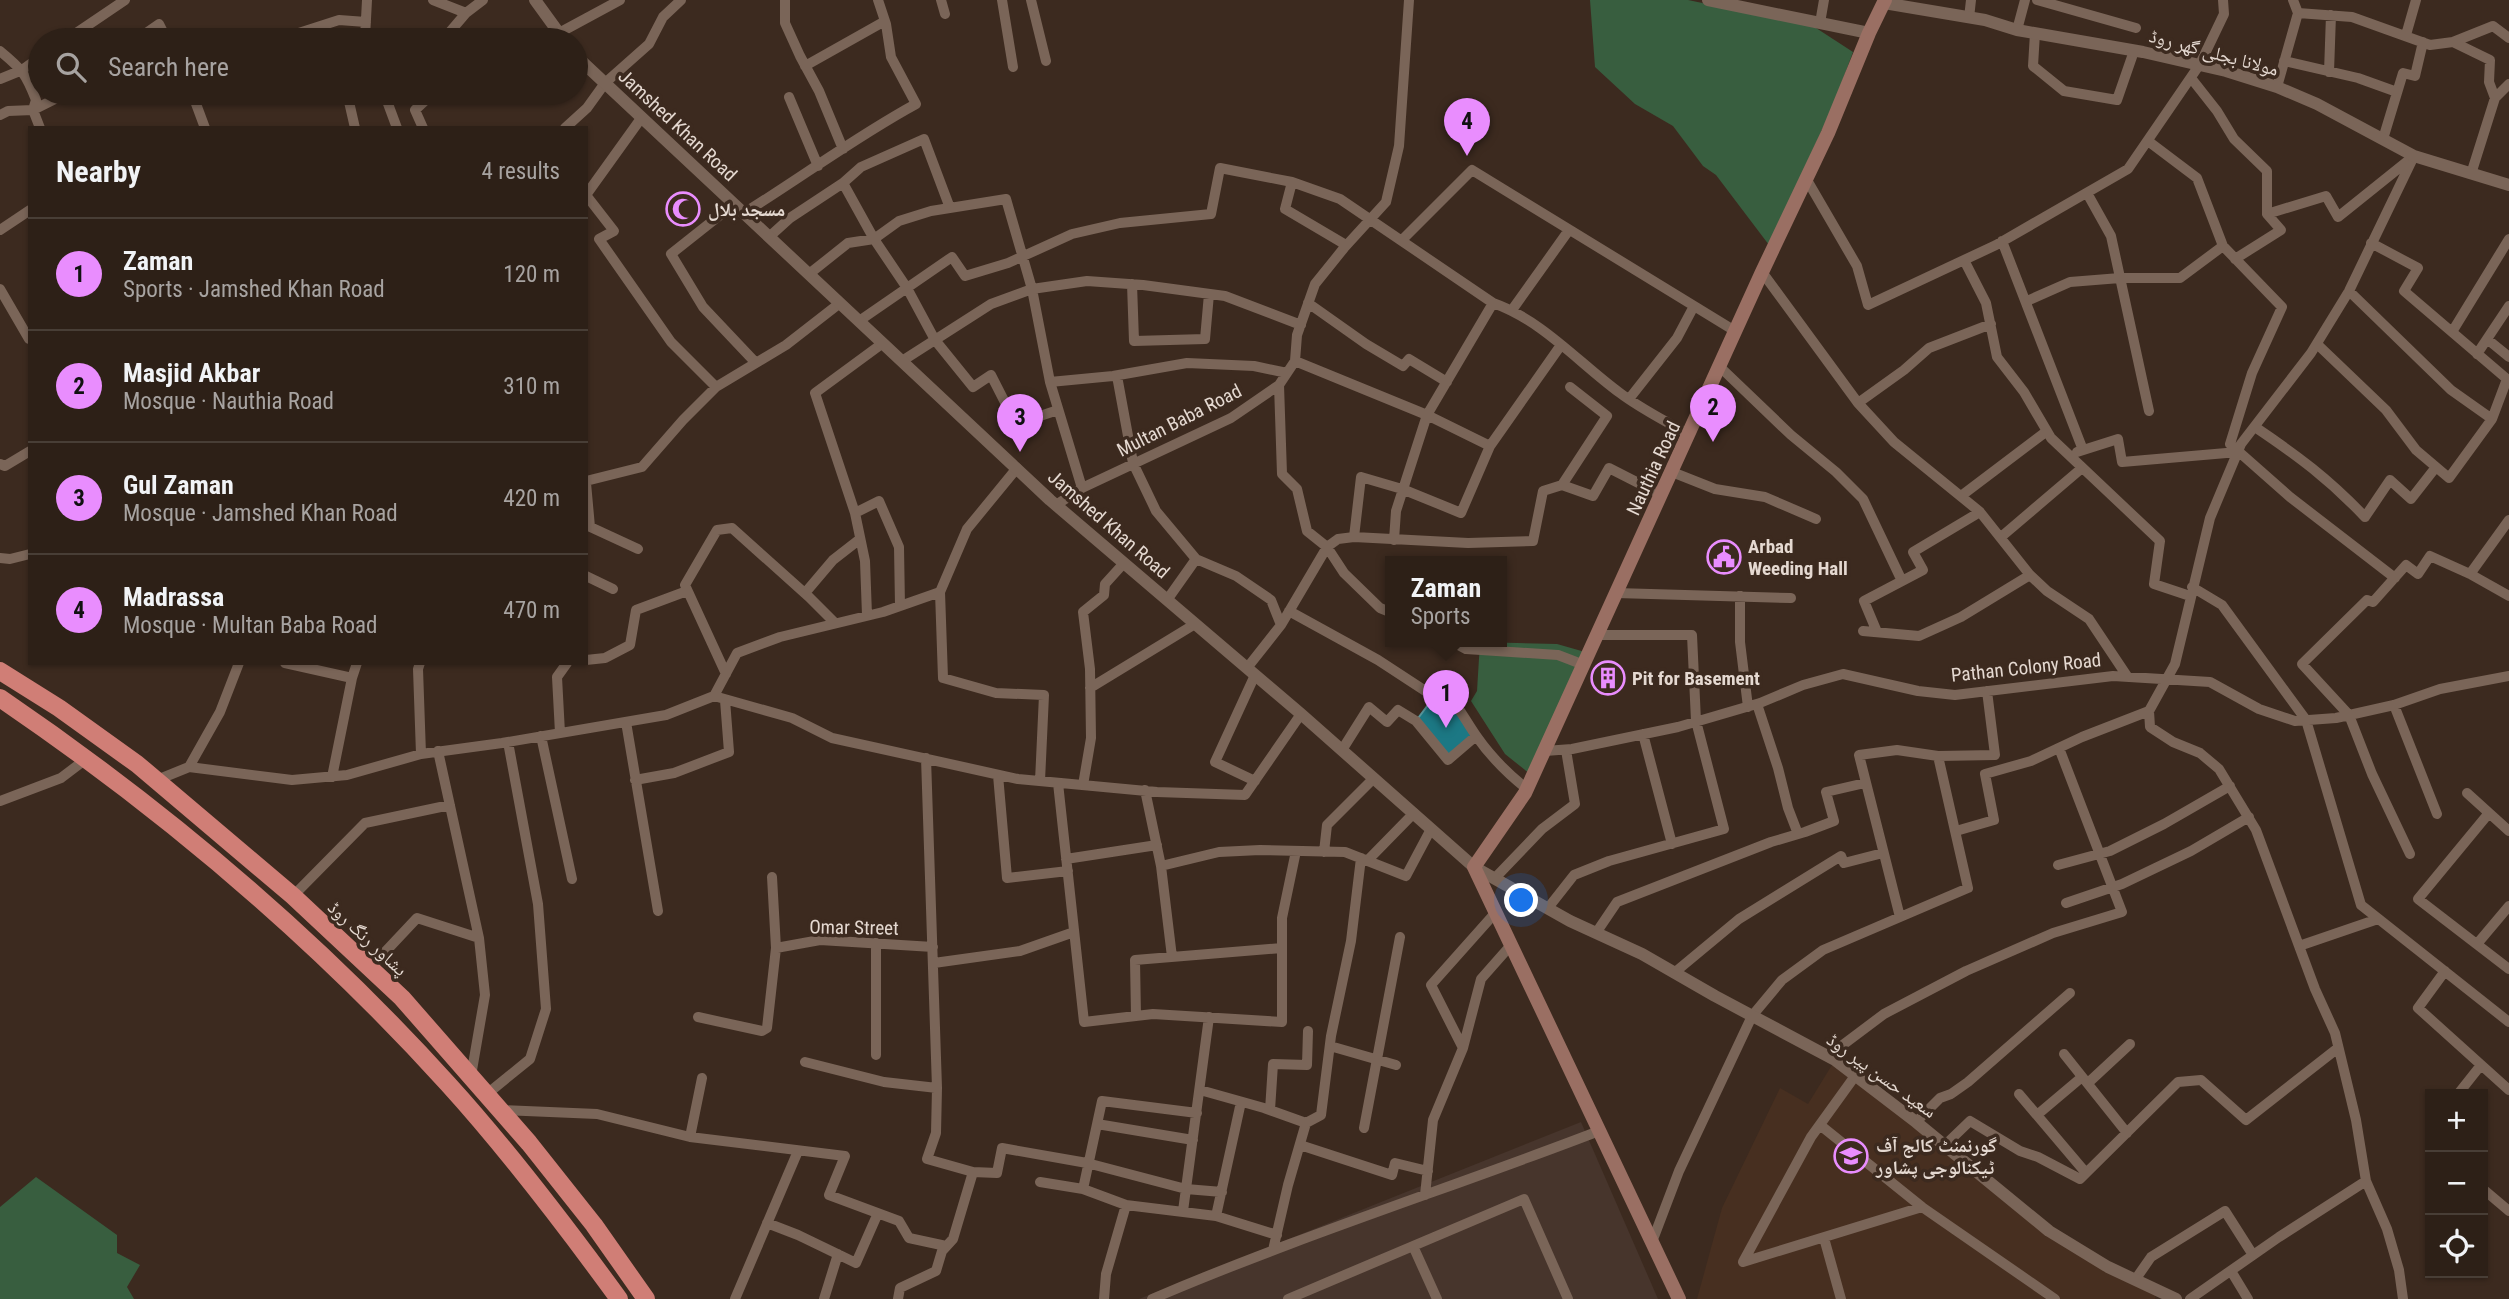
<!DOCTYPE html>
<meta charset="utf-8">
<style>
:root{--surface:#2d2017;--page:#352820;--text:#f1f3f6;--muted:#a7a3a1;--line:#483e36;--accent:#e98dfe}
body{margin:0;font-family:"Roboto Condensed","Noto Naskh Arabic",sans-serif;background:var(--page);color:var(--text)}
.controls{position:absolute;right:21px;bottom:21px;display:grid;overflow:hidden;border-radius:0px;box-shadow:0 2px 5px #0004}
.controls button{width:63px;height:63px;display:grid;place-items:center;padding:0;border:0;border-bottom:2px solid var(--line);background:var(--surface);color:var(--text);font:35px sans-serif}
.you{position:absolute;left:1522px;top:901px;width:24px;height:24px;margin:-18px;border:5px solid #fff;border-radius:50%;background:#1a73e8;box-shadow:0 0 0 10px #1a73e833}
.badge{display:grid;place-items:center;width:46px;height:46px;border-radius:50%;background:var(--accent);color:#111;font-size:23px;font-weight:700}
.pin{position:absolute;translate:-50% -58px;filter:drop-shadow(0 2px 4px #0008)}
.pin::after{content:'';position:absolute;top:37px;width:24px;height:21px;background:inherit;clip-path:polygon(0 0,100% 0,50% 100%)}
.popup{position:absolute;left:1385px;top:556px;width:122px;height:91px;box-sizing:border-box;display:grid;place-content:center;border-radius:0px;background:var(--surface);filter:drop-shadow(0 2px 5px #0005);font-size:23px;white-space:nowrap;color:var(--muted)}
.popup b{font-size:26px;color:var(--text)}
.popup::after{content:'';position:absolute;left:50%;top:100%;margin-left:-14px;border:14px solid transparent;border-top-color:var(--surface)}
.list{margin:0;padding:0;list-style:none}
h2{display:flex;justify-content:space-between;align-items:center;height:91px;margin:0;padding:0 28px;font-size:30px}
h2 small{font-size:23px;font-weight:400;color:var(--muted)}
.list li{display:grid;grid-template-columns:46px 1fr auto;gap:21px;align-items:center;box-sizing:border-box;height:112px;padding:0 28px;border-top:2px solid var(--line)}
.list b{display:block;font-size:26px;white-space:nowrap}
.list p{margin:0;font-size:23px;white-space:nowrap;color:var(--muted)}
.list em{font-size:23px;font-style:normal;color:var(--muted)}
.icon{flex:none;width:38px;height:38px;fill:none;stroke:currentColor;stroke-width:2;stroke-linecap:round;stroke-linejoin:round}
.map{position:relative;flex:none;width:2509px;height:1299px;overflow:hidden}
.search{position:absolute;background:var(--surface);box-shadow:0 2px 5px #0004;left:28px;top:28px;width:560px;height:77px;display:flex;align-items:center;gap:18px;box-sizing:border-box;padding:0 24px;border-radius:38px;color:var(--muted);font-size:26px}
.panel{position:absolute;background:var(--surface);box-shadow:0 2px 5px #0004;left:28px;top:126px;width:560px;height:539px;border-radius:0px}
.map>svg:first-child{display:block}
.industrial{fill:#47352c}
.built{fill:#472f20}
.green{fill:#385e3f}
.water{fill:#1c7884;stroke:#58959b;stroke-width:2}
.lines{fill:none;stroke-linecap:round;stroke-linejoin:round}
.minor{stroke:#7a6558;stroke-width:10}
.tertiary{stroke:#7a6558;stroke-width:12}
.secondary{stroke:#9a6f63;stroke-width:14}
.trunk{stroke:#d07e76;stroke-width:18}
.labels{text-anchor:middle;stroke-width:7;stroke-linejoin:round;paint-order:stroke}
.street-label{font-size:19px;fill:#e5d9d1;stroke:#3c2a1f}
.poi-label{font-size:19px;font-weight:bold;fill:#e5d9d1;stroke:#3c2a1f;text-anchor:start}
</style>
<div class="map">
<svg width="2509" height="1299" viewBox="0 0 2509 1299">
<rect width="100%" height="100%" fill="#3c2a1f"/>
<path class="industrial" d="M 1581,1122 L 1658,1299 L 1139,1299 Z"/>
<path class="built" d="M 1835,1060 L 2049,1231 L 2157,1290 L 2155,1299 L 1697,1299 L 1722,1208 L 1780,1088 L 1808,1104 Z"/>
<path class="green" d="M 1590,0 L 1688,0 L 1813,26 L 1853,52 L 1833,106 L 1769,245 L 1716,175 L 1703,166 L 1673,126 L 1635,104 L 1595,67 Z
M 1480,642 L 1557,644 L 1585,652 L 1530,774 L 1505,754 L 1471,701 L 1477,691 Z
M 36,1177 L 117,1235 L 117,1253 L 140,1265 L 127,1287 L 134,1299 L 0,1299 L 0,1207 Z"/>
<path class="water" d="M 1443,685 L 1476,736 L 1448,760 L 1416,721 Z"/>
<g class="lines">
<path class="minor" d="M 433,0 L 466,13
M 785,0 L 785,23 L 800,56 L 819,91 L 843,149
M 941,0 L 945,14
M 1002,0 L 1013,67
M 1031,0 L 1046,61
M 2037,0 L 2136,28
M 2298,13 L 2352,17 L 2430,45 L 2453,42 L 2490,60 L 2489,82 L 2495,98
M 1969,18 L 1971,0
M 1820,23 L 1824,0
M 2017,30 L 2025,0
M 559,33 L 620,0
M 2035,33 L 2033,66 L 2064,91 L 2117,100 L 2134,51
M 2406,35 L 2416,0
M 66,40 L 125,0
M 136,40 L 159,24 L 167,40
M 277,40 L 339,20 L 366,22
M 353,40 L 365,38 L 367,0
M 443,40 L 466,13 L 483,0
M 2453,42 L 2493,26 L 2509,38
M 0,51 C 22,69 26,74 36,100 L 33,110 L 40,128
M 2284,61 L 2358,78 L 2397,92
M 805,66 L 885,21
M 2329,72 L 2331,15
M 2191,78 L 2217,111 L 2234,139 L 2267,171 L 2267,214 L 2281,230 L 2235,259
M 0,79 L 22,70 L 40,57
M 2277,87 L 2298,13 L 2293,0
M 192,93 L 205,128
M 347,93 L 355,128
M 384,93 L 397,128
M 789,97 L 818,166
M 0,115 L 8,111 L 33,110 L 67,93
M 642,117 L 586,195 L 614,231 L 599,239 L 671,342 L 716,387
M 423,128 L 415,110 L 429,97 L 428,93
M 565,128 L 587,108 L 605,83 L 649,44 L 663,17 L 681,0
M 2383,139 L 2403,73 L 2415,76 L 2423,42
M 2148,141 L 2197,178 L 2223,246 L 2282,307 L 2252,373 L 2230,444 L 2290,497 L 2395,578
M 2471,174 L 2495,98 L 2509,84
M 1807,180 L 1857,266 L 1868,305 L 1996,245 L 2128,169 L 2200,64 L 2224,14 L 2223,0
M 1292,182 L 1285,209 L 1346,245
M 843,183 L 874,239 L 907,288 L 935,340 L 973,387 L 991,375 L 1016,424 L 1058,410
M 2087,193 L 2111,236 L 2149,411
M 734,204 L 671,254 L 703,307 L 755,362
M 744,213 C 802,177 857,136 916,104 L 891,57 L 886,24 L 878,0
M 2267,214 L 2326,196 L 2338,217 L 2409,160
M 0,230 L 30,210
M 769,237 L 790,218 L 843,183 L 861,167 L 924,139 L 950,208
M 1402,240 L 1472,170 L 1735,331
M 2002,241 L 2083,450
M 2371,243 L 2418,268 L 2404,291 L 2507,379 L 2492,419
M 1964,260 L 1986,303 L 1997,357 L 2024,392 L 2051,438 L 2160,541 L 2154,584 L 2190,596
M 1762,272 L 1858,403 L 1894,442 L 1980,512 L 2030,575 L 2047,591 L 2089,619 L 2127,676
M 809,274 L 848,243 L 874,239 L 899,221 L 931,211 L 1006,199 L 1032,289 L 1050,382 L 1082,488
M 1132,284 L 1134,341 L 1205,339 L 1209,294
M 0,289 L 29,339
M 2027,301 L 2070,282 L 2120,278 L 2180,278 L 2223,246
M 1308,303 L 1366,344 L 1403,366 L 1409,359 L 1447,382
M 1512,310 L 1569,230
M 859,321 L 952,257 L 965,276 L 1008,263 L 1072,234 L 1120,223 L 1211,214 L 1220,168 L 1292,182 L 1340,199 L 1493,303 C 1542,320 1579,363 1620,393 C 1641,409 1666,421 1689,435
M 2452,332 L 2509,239
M 2487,339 L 2509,357
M 2317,344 L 2386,410 L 2416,450 L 2449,478 L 2492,419 L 2451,390 L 2349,291
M 2477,354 L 2509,306
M 902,361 L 991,304 L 1032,289 L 1087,281 L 1143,285 L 1225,296 L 1301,325
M 1295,361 L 1427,415 L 1490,446
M 1720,367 L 1791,435 L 1836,472 L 1863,499 L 1902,581
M 1117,376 L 1133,463 L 1156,511 L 1196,559
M 1050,382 L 1113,376 L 1187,363 L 1254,366 L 1287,373
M 1279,385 L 1282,474 L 1297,489 L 1307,531 L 1327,547 L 1344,573 L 1380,608 L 1390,612
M 1629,399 L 1677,338 L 1694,306
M 1858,403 L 1904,370 L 1929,348 L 1991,324
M 2255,427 C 2298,456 2329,479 2365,517 L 2390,480 L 2411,499 L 2436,467
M 2077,452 L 2118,439 L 2122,462 L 2238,452
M 0,464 L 5,466 L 30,451
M 1672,472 L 1715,489 L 1765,497 L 1816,519
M 586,481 L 642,467 L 683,420 L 716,387 L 786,345 L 840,303
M 586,483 L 590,527
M 1562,485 L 1607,416 L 1570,387
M 1961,496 L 2047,431
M 1056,505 L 1082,488 L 1231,418 L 1279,385 L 1295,361 L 1297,335 L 1315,284 L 1344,248 L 1386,202 L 1399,146 L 1409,0
M 855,513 L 879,501 L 899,547 L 900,606
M 2509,520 L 2470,574 L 2509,596
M 586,525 L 638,549
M 1354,537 L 1361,477 L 1402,489 L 1461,513 L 1490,446 L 1561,345
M 2001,537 L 2082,468
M 1394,540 L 1396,511 L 1427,415 L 1493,303
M 0,558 L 10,559 L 30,554
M 586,576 L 613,589
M 2192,587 L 2222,605 L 2306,720 L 2361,905 L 2509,1022
M 940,592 L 943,678 L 996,693 L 1044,695 L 1040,781
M 805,593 L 833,560 L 860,539
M 1616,593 L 1791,598
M 1740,596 L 1740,642 L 1748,707
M 1167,600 L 1196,559 L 1236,576 L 1271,600 L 1281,625 L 1247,668
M 1289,611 L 1378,660 L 1433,696 L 1442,687 C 1457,703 1465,720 1477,737 C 1491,757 1508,774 1527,789
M 867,615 L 865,561 L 855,513 L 815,393 L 883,343
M 1281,625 L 1327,547 L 1338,539 L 1354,537 L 1468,543 L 1533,541 L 1543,491 L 1562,485 L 1593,496 L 1609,468 L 1662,495
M 1863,631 L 1919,636 L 1961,617 L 2030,575
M 1877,632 L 1864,601 L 1923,570 L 1913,552 L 1980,512
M 1453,642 L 1466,649 L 1558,655 L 1584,665
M 586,660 L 605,658 L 630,645 L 636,610 L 687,591
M 285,663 L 352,678
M 420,663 L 418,669 L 421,754
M 726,674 L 685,585 L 717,530 L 732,528 L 809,597 L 835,623
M 1090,688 L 1195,624
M 714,696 L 737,653 L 780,637 L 883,612 L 940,592 L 967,529 L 1017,468
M 1757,704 L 1778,768 L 1788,808 L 1798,834
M 2394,705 L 2437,814
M 626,722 L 658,911
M 560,733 L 557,677 L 567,663
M 1643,734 L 1672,844
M 541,736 L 572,879
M 1342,750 L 1369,707 L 1387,722 L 1398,710 L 1416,721 L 1448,760 L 1476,736
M 438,751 L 479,938 L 485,995 L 471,1076
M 1545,751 L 1572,749 L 1678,727 L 1760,703 L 1803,685 L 1843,674 L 1918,691 L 1955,695 L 2113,676 L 2210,682 L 2259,709 L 2295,721 L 2336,718 L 2394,705 L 2440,689 L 2509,676
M 189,767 L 292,780 L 347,775 L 421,754 L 502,743 L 666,715 L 714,696 L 792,718 L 832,738 L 1018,779 L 1157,792 L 1245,795 L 1301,714
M 998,775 L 1007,878 L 1068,871
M 332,777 L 352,678 L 357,663
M 157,780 L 189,767 L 220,712 L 239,663
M 635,780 L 674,773 L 729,752 L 725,700
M 1255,781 L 1215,762 L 1255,675
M 1058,783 L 1084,1022 L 1153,1014 L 1282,1022 L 1282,918 L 1296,851
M 1083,785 L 1091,738 L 1090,669 L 1083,612 L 1104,595 L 1105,584 L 1124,563
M 1145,790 L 1161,866 L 1172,957
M 2467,793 L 2509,831
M 0,801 L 61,778 L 86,759
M 2489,813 L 2418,899 L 2509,969
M 1956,831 L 1994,820 L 1985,774 L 2031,761 L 2082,737 L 2149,711
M 1324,852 L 1327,825 L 1374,778
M 2410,854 L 2372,774 L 2349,715 L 2302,664 L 2367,600 L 2373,602 L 2406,565 L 2418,574 L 2430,556 L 2470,574
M 1066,859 L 1157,845
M 1367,861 L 1414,813
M 2058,865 L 2110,851 L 2164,824 L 2230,786
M 1161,866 L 1219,852 L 1260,850 L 1345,852 L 1406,876 L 1431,829
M 1495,878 L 1542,829 L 1575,804 L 1566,750
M 293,896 L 365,823 L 450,805
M 2066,903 L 2122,884 L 2191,851 L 2249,817
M 1548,908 L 1574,875 L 1609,861 L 1724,829 L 1696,721 L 1692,635 L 1597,635
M 1900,917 L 1859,755 L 1897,750 L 1938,756
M 1596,933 L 1617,902 L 1771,842 L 1805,832 L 1834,821 L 1826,792 L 1865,783
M 876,943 L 876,1055
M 2477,944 L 2509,906
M 2299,946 L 2378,919
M 776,948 L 820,940 L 933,947
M 934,963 L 1020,951 L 1074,932
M 370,968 L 417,918 L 479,938
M 2445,971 L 2418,1008 L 2509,1090
M 1674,973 L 1739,919 L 1841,856 L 1844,863 L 1883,853
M 1136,1016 L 1135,960 L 1282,948
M 698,1017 L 762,1031 L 767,1028 L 776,948 L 772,877
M 1330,1046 L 1396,1065
M 1463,1048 L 1431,985 L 1496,912
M 2064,1054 L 2127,1133
M 1828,1056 L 1884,1014 L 1966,971 L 2053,933 L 2122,912 L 2059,748
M 805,1062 L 884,1082 L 937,1088
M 1855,1076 L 1811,1137 L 1743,1262 L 1922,1207 L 2055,1299
M 2088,1083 L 2130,1044
M 1200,1090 L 1264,1108 L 1306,1123
M 487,1094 L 530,1059 L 546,1009 L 538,904 L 508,742
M 2019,1094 L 2086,1173
M 2458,1094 L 2481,1065
M 500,1110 L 597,1114 L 690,1137 L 702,1078
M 1270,1110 L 1273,1064 L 1307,1065 L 1308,1031
M 2037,1115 L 2082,1077
M 1916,1122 L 1940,1098 L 1951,1094 L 1968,1082 L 2070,993
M 1097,1124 L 1193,1140
M 1820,1125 L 1922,1207
M 1364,1128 L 1400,937
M 690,1137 L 845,1156 L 829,1195 L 899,1221 L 909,1238 L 946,1246
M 1300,1145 L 1392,1175 L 1395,1163 L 1428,1171
M 1945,1145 L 1970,1121 L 2020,1151 L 2038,1157 L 2080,1179 L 2178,1082 L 2201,1080 L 2246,1120 L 2338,1048
M 973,1172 L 997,1173 L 1002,1148 L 1087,1163 L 1186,1189 L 1222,1192
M 1040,1182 L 1083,1189 L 1126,1205 L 1106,1274 L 1104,1299
M 1083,1189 L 1102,1101 L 1197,1113
M 2483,1189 L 2509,1211
M 1425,1195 L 1433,1120 L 1463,1048 L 1481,979 L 1511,945
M 1126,1205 L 1216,1216 L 1277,1235
M 1183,1211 L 1209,1017
M 1216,1216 L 1241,1102
M 767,1223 L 798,1235 L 856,1263 L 878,1213
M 1824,1238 L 1841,1299
M 1652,1242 L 1679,1171 L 1752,1016 L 1782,980 L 1823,950 L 1968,888 L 1938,756 L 1995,755 L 1987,691
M 1413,1246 L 1437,1299
M 1273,1250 L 1288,1185 L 1306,1123 L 1321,1115 L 1331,1036 L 1351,941 L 1361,858
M 2231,1271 L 2248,1299
M 2135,1280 L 2151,1257 L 2225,1211 L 2253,1255
M 735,1299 L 798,1151
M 824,1299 L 838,1254
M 898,1299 L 900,1288 L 936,1271 L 942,1251 L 953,1239 L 973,1172 L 927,1159 L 936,1133 L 937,1088 L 926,758
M 1152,1299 C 1299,1236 1451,1188 1599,1131
M 1288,1299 L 1524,1199 L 1568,1299
M 2190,1299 L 2279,1237 L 2366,1181
M 2403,1299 L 2399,1270 L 2387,1229 L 2366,1181 L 2356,1120 L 2335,1033 L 2315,989 L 2256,830 L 2219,769 L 2200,753 L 2173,742 L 2150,727 L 2149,711 L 2175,664 L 2210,518 L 2241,444 L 2311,353 L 2349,291 L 2414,156"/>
<path class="tertiary" d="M 535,0 L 564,40
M 1708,0 L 1869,33
M 1884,3 L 1985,20 L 2017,30 L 2143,52 L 2226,71 L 2277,87 L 2317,104 L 2414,156 L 2509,185
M 576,56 L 1050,500 L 1301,714 L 1474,867 L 1570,921 L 1642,954 L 1715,996 L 1835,1060 L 1916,1122 L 2049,1231 L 2108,1267 L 2176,1299"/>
<path class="secondary" d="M 1679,1299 L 1474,867 L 1525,793 L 1762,272 L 1828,133 L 1869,33 L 1885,0"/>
<path class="trunk" d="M 0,671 L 59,708 L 137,764 L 293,896 L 402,998 L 529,1143 L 594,1225 L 646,1299
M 0,698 C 163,809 315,937 448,1084 C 509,1151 565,1225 619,1299"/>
</g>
<defs>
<symbol id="mosque-ring" viewBox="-11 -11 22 22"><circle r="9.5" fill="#3c2a1f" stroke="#e98dfe" stroke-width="1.5"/><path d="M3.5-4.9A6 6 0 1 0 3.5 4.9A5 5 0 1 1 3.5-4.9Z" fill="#e98dfe"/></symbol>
<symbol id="civic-ring" viewBox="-11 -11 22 22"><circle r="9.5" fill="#3c2a1f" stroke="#e98dfe" stroke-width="1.5"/><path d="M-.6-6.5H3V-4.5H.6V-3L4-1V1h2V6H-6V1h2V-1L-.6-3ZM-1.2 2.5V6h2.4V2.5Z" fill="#e98dfe"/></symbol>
<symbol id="building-ring" viewBox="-11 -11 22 22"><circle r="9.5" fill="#3c2a1f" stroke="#e98dfe" stroke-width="1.5"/><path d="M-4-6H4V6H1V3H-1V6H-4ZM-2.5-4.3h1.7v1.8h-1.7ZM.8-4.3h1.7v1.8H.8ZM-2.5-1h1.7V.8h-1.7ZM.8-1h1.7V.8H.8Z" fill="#e98dfe"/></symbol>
<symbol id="university-ring" viewBox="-11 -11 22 22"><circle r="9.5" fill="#3c2a1f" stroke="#e98dfe" stroke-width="1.5"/><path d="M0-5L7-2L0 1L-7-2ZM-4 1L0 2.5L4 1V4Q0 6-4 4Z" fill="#e98dfe"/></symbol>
</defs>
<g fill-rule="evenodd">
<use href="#mosque-ring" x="664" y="190" width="38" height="38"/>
<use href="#civic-ring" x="1705" y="538" width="38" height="38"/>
<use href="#building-ring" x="1589" y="659" width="38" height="38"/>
<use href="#university-ring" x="1832" y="1137" width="38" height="38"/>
</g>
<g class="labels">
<g class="street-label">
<text transform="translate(2214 52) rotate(15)" y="7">مولانا بجلی گھر روڈ</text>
<text transform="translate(678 125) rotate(43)" y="7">Jamshed Khan Road</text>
<text transform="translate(1179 420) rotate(-27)" y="7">Multan Baba Road</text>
<text transform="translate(1653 468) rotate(-65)" y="7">Nauthia Road</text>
<text transform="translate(1109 524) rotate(41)" y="7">Jamshed Khan Road</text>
<text transform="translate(2026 667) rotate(-6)" y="7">Pathan Colony Road</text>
<text transform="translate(854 927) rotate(1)" y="7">Omar Street</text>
<text transform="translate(368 938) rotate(43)" y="7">پشاور رنگ روڈ</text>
<text transform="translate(1882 1075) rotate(36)" y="7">سعید حسن پیر روڈ</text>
</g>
<g class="poi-label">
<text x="708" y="216">مسجد بلال</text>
<text x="1748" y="553">Arbad<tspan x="1748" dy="22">Weeding Hall</tspan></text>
<text x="1632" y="685">Pit for Basement</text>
<text x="1876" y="1152">گورنمنٹ کالج آف<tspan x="1876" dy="22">ٹیکنالوجی پشاور</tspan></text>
</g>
</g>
</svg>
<div class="controls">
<button>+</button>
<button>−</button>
<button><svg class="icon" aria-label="locate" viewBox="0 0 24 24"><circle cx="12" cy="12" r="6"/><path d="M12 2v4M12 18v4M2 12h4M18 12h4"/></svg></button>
</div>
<div class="you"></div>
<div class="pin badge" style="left:1446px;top:728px">1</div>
<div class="popup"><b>Zaman</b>Sports</div>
<div class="pin badge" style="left:1713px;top:442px">2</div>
<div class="pin badge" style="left:1020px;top:452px">3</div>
<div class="pin badge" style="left:1467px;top:156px">4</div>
<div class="search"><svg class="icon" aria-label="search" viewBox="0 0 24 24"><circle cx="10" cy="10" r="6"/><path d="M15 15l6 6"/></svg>Search here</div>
<section class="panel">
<h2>Nearby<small>4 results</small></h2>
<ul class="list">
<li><span class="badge">1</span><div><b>Zaman</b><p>Sports · Jamshed Khan Road</p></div><em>120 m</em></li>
<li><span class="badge">2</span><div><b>Masjid Akbar</b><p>Mosque · Nauthia Road</p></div><em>310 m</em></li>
<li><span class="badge">3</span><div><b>Gul Zaman</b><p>Mosque · Jamshed Khan Road</p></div><em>420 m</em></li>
<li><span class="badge">4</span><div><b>Madrassa</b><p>Mosque · Multan Baba Road</p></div><em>470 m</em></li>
</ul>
</section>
</div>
